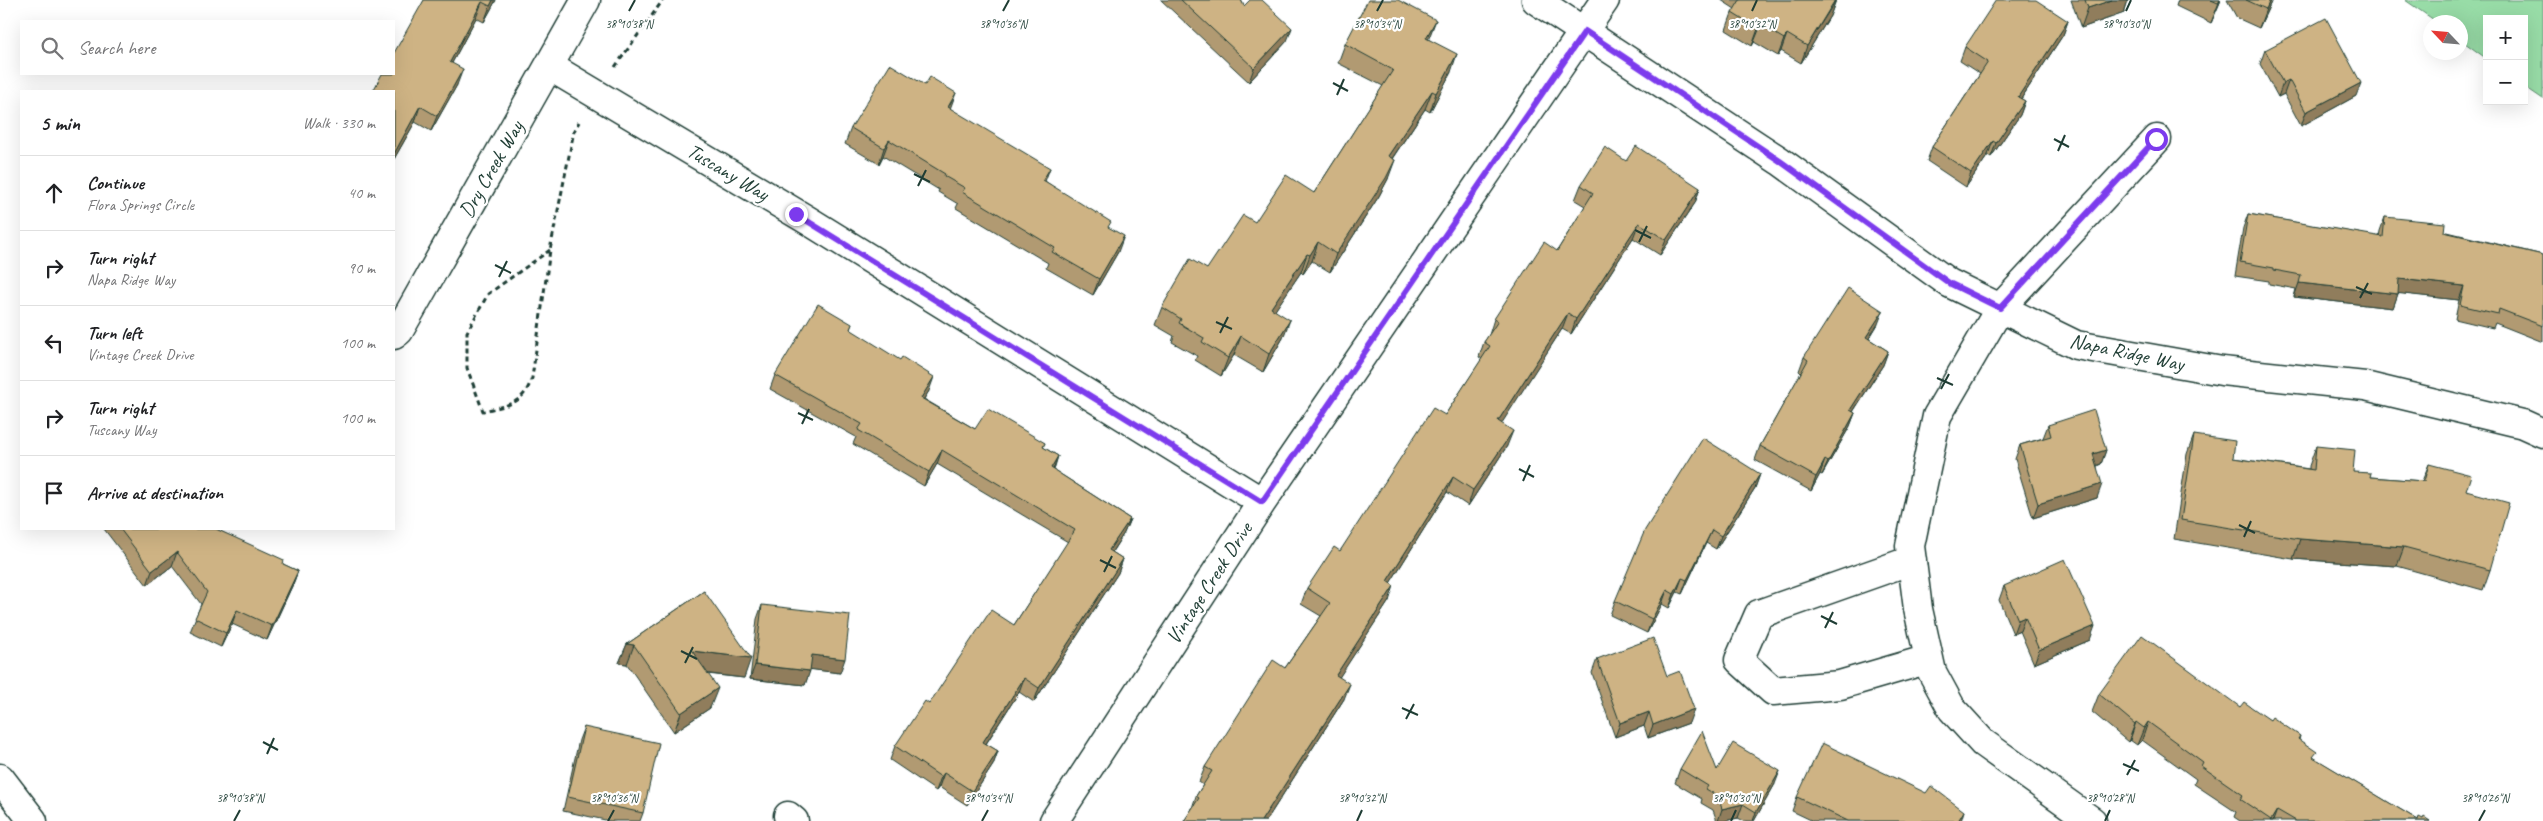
<!DOCTYPE html>
<meta charset="utf-8">
<style>
:root{--surface:#fff;--page:#f2f2f2;--text:#202124;--muted:#757577;--line:#e0e0e0}
body{margin:0;font-family:Caveat,sans-serif;background:var(--page);color:var(--text)}
.controls{position:absolute;right:15px;top:15px;display:grid;overflow:hidden;border-radius:0px;box-shadow:0 5px 20px #0002}
.controls button{width:45px;height:45px;display:grid;place-items:center;padding:0;border:0;border-bottom:1px solid var(--line);background:var(--surface);color:var(--text);font:25px sans-serif}
.compass{position:absolute;left:2423px;top:15px;width:45px;height:45px;border-radius:50%;background:var(--surface);box-shadow:0 5px 20px #0002;rotate:296deg}
.stop{position:absolute;width:15px;height:15px;margin:-11px;border:4px solid #7c3aed;border-radius:50%;background:#fff}
.stop.end{background:#7c3aed;border-color:#fff;box-shadow:0 1px 5px #0008}
.list{margin:0;padding:0;list-style:none}
h2{display:flex;justify-content:space-between;align-items:center;height:65px;margin:0;padding:0 20px;font-size:21px}
h2 small{font-size:16px;font-weight:400;color:var(--muted)}
.list li{display:grid;grid-template-columns:32px 1fr auto;gap:15px;align-items:center;box-sizing:border-box;height:75px;padding:0 20px;border-top:1px solid var(--line)}
.list b{display:block;font-size:19px;white-space:nowrap}
.list p{margin:0;font-size:16px;white-space:nowrap;color:var(--muted)}
.list em{font-size:16px;font-style:normal;color:var(--muted)}
.icon{flex:none;width:28px;height:28px;fill:none;stroke:currentColor;stroke-width:2;stroke-linecap:round;stroke-linejoin:round}
.map{position:relative;flex:none;width:2543px;height:821px;overflow:hidden}
.search{position:absolute;background:var(--surface);box-shadow:0 5px 20px #0002;left:20px;top:20px;width:375px;height:55px;display:flex;align-items:center;gap:12px;box-sizing:border-box;padding:0 18px;border-radius:0px;color:var(--muted);font-size:19px}
.panel{position:absolute;background:var(--surface);box-shadow:0 5px 20px #0002;left:20px;top:90px;width:375px;height:440px;border-radius:0px}
.map>svg:first-child{display:block}
.green{fill:#98dca7;stroke:#5c8c6e}
.lines{fill:none;stroke-linecap:round;stroke-linejoin:round}
.minor-casing{stroke:#1f3d34;stroke-width:31}
.major-casing{stroke:#1f3d34;stroke-width:31}
.path{stroke:#1f3d34;stroke-width:3;stroke-dasharray:5 4;stroke-linecap:butt}
.minor{stroke:#fff;stroke-width:28}
.major{stroke:#fff;stroke-width:28}
.wall{fill:#b19a72;stroke:#1f3d34}
.shaded-wall{fill:#907d5c;stroke:#1f3d34}
.building{fill:#ceb384;stroke:#1f3d34}
.route{stroke:#7c3aed;stroke-width:6}
.ticks{fill:none;stroke:#1f3d34;stroke-width:2}
.labels{text-anchor:middle;stroke-width:4.5;stroke-linejoin:round;paint-order:stroke}
.street-label{font-size:21px;fill:#1f3d34;stroke:#fff}
.ticks-label{font-size:12px;text-anchor:middle;fill:#1f3d34;stroke:#fff;stroke-width:4.5;stroke-linejoin:round;paint-order:stroke}
</style>
<div class="map">
<svg width="2543" height="821" viewBox="0 0 2543 821">
<rect width="100%" height="100%" fill="#fff"/>
<filter id="ink" filterUnits="userSpaceOnUse"><feTurbulence type="fractalNoise" baseFrequency=".02" numOctaves="2"/><feDisplacementMap in="SourceGraphic" scale="10" xChannelSelector="R" yChannelSelector="G"/><feConvolveMatrix kernelMatrix="1 2 1 2 8 2 1 2 1" color-interpolation-filters="sRGB"/></filter>
<g filter="url(#ink)">
<path class="green" d="M 2405,0 L 2543,0 L 2543,99 L 2524,86 L 2524,19 L 2487,19 L 2487,59 L 2461,40 L 2460,22 L 2437,22 Z"/>
<g class="lines">
<defs>
<path id="minor" d="M 1536,0 L 1780,161 L 1949,283 L 2076,345 L 2222,371 L 2365,386 L 2523,424 L 2543,433
M 549,66 L 809,221 L 1262,502
M 394,335 L 399,331 L 586,0
M 1912,560 L 1759,614 L 1739,660 L 1773,691 L 1840,685 L 1929,659
M 788,816 L 794,821
M 1054,821 L 1262,502 L 1605,0
M 2092,821 L 1983,743 L 1952,709 L 1932,672 L 1918,609 L 1910,546 L 1937,416 L 2000,308 L 2157,139"/>
<path id="major" d="M 0,778 L 33,821"/>
</defs>
<use href="#minor" class="minor-casing"/>
<use href="#major" class="major-casing"/>
<path class="path" d="M 615,67 L 663,0
M 550,250 L 488,294 L 467,332 L 467,368 L 483,411 C 508,405 523,405 532,378 L 550,250 L 574,131 L 579,122"/>
<use href="#minor" class="minor"/>
<use href="#major" class="major"/>
</g>
<path class="wall" d="M 424,0 L 496,0 L 484,22 L 476,18 L 452,63 L 457,85 L 431,131 L 415,122 L 394,159 L 394,91 Z
M 1161,0 L 1241,0 L 1244,6 L 1287,41 L 1249,82 Z
M 1721,0 L 1836,0 L 1830,16 L 1801,63 L 1781,51 L 1778,56 L 1754,42 L 1752,46 L 1726,30 L 1732,13 L 1735,9 Z
M 2071,0 L 2128,0 L 2124,13 L 2081,28 Z
M 2178,0 L 2221,0 L 2211,23 L 2176,6 Z
M 2227,0 L 2272,0 L 2259,28 L 2237,18 Z
M 2068,21 L 2063,35 L 2021,99 L 2025,101 L 2020,115 L 1991,157 L 1988,155 L 1966,187 L 1927,161 L 1932,147 L 1980,74 L 1960,61 L 1965,47 Z
M 1429,39 L 1451,72 L 1430,112 L 1425,109 L 1392,159 L 1388,179 L 1379,196 L 1330,272 L 1312,261 L 1303,274 L 1301,272 L 1275,310 L 1283,338 L 1263,372 L 1234,355 L 1221,376 L 1195,360 L 1197,356 L 1172,342 L 1174,336 L 1155,325 L 1162,307 L 1207,269 L 1255,222 L 1314,193 L 1383,86 L 1338,63 L 1345,44 Z
M 2265,50 L 2356,96 L 2301,126 L 2284,94 L 2278,97 L 2260,64 Z
M 951,109 L 1045,181 L 1109,228 L 1118,252 L 1093,295 L 1046,268 L 1048,263 L 956,208 L 958,204 L 938,192 L 939,190 L 883,156 L 879,164 L 845,144 L 851,128 Z
M 1626,161 L 1700,188 L 1695,203 L 1660,255 L 1633,238 L 1571,334 L 1562,329 L 1501,423 L 1507,446 L 1468,506 L 1447,492 L 1390,583 L 1389,601 L 1339,677 L 1344,699 L 1266,821 L 1184,821 L 1191,811 L 1196,796 L 1203,785 L 1199,782 L 1205,767 L 1285,668 L 1321,616 L 1301,604 L 1307,588 L 1340,551 L 1445,415 L 1482,359 L 1479,357 L 1484,342 L 1489,335 L 1494,319 L 1557,251 L 1585,206 L 1575,200 L 1581,185 Z
M 2248,214 L 2379,237 L 2380,231 L 2385,217 L 2543,255 L 2543,342 L 2495,323 L 2493,328 L 2455,319 L 2459,300 L 2398,293 L 2393,308 L 2294,297 L 2296,289 L 2269,284 L 2269,281 L 2235,276 L 2243,228 Z
M 852,324 L 850,329 L 929,391 L 924,399 L 975,429 L 1045,443 L 1043,447 L 1058,456 L 1054,470 L 1130,519 L 1124,533 L 1112,552 L 1123,559 L 1118,573 L 1034,702 L 1019,692 L 986,744 L 998,751 L 993,765 L 967,805 L 939,787 L 936,791 L 890,760 L 895,746 L 929,704 L 1014,625 L 1068,542 L 937,464 L 924,486 L 853,444 L 856,437 L 770,389 L 775,375 Z
M 1878,324 L 1869,339 L 1888,351 L 1883,365 L 1853,412 L 1855,413 L 1850,426 L 1822,475 L 1820,474 L 1811,491 L 1755,460 L 1760,446 L 1801,373 L 1799,371 L 1804,357 Z
M 2048,425 L 2106,450 L 2101,464 L 2097,466 L 2097,498 L 2033,518 L 2015,459 L 2020,445 L 2043,438 Z
M 2194,435 L 2233,458 L 2309,469 L 2309,466 L 2316,446 L 2353,472 L 2370,477 L 2422,481 L 2429,464 L 2466,491 L 2490,570 L 2483,590 L 2397,566 L 2293,559 L 2174,539 L 2187,454 Z
M 1760,474 L 1755,488 L 1716,549 L 1706,543 L 1682,594 L 1677,592 L 1669,608 L 1662,604 L 1647,633 L 1610,615 L 1615,601 Z
M 104,529 L 216,529 L 283,564 L 298,571 L 293,584 L 267,640 L 232,624 L 221,647 L 190,632 L 201,604 L 172,566 L 147,585 Z
M 2004,586 L 2090,640 L 2034,664 L 2020,631 L 2013,634 L 1999,600 Z
M 704,591 L 744,678 L 707,674 L 710,708 L 674,732 L 627,664 L 619,663 L 627,644 Z
M 762,605 L 840,673 L 810,669 L 805,685 L 750,679 L 757,619 Z
M 1597,659 L 1689,723 L 1648,738 L 1644,726 L 1615,737 L 1592,673 Z
M 2099,694 L 2240,707 L 2270,720 L 2300,736 L 2299,740 L 2314,758 L 2418,820 L 2423,819 L 2430,821 L 2240,821 L 2234,817 L 2236,812 L 2194,784 L 2196,779 L 2142,740 L 2137,745 L 2130,740 L 2128,742 L 2092,712 Z
M 584,727 L 643,813 L 640,821 L 610,821 L 563,811 L 579,740 Z
M 1680,769 L 1717,770 L 1775,784 L 1754,821 L 1744,821 L 1738,818 L 1724,821 L 1717,821 L 1713,810 L 1701,803 L 1702,799 L 1675,783 Z
M 1797,797 L 1961,821 L 1813,821 L 1792,811 Z"/>
<path class="shaded-wall" d="M 493,0 L 496,0 L 484,22 L 490,6 Z
M 1836,0 L 1830,16 L 1801,63 L 1807,46 Z
M 2112,0 L 2128,0 L 2124,13 L 2081,28 L 2088,8 Z
M 2220,0 L 2221,0 L 2211,23 Z
M 2270,0 L 2272,0 L 2259,28 L 2266,9 Z
M 482,2 L 476,18 L 444,78 L 450,62 Z
M 1436,20 L 1429,38 L 1420,56 L 1426,38 Z
M 2068,21 L 2063,35 L 2013,111 L 2018,97 Z
M 1761,25 L 1754,42 L 1752,46 L 1758,29 Z
M 1292,28 L 1287,41 L 1249,82 L 1254,68 Z
M 1787,34 L 1781,51 L 1778,56 L 1784,39 Z
M 1457,54 L 1451,72 L 1430,112 L 1436,93 Z
M 463,69 L 457,85 L 431,131 L 437,116 Z
M 2289,80 L 2284,94 L 2278,97 L 2283,83 Z
M 2361,83 L 2356,96 L 2301,126 L 2306,112 Z
M 1432,91 L 1425,109 L 1381,175 L 1388,156 Z
M 956,93 L 950,109 L 948,107 Z
M 2025,101 L 2020,115 L 1991,157 L 1996,143 Z
M 420,106 L 415,122 L 394,159 L 394,154 Z
M 889,140 L 883,156 L 879,164 L 884,148 Z
M 1993,141 L 1988,155 L 1966,187 L 1971,173 Z
M 1395,160 L 1388,179 L 1379,196 L 1330,272 L 1336,254 Z
M 1050,168 L 1044,184 L 1043,180 Z
M 1700,188 L 1695,203 L 1660,255 L 1666,240 Z
M 1639,223 L 1633,238 L 1571,334 L 1576,319 Z
M 1124,236 L 1118,252 L 1093,295 L 1099,279 Z
M 1318,242 L 1312,261 L 1303,274 L 1310,255 Z
M 1307,254 L 1301,272 L 1264,327 L 1271,308 Z
M 2399,279 L 2464,286 L 2459,300 L 2394,293 Z
M 2299,283 L 2398,294 L 2393,308 L 2294,297 Z
M 1883,311 L 1878,324 L 1861,351 L 1866,337 Z
M 1568,313 L 1562,329 L 1493,437 L 1498,421 Z
M 1290,320 L 1283,338 L 1263,372 L 1269,354 Z
M 1241,336 L 1234,355 L 1221,376 L 1228,358 Z
M 1888,351 L 1883,365 L 1845,424 L 1850,410 Z
M 934,377 L 929,391 L 916,411 L 921,398 Z
M 1855,413 L 1850,426 L 1822,475 L 1828,462 Z
M 1513,431 L 1507,446 L 1468,506 L 1473,490 Z
M 942,450 L 937,464 L 924,486 L 929,472 Z
M 2106,450 L 2101,464 L 2088,468 L 2093,454 Z
M 1058,456 L 1053,470 L 1051,468 Z
M 1825,460 L 1820,474 L 1811,491 L 1816,477 Z
M 1760,474 L 1755,488 L 1716,549 L 1721,536 Z
M 1453,477 L 1447,492 L 1382,596 L 1387,581 Z
M 2102,484 L 2097,498 L 2033,518 L 2038,504 Z
M 1130,519 L 1124,533 L 1104,564 L 1109,550 Z
M 1712,530 L 1706,543 L 1682,594 L 1687,580 Z
M 2300,539 L 2404,547 L 2397,566 L 2293,559 Z
M 177,552 L 172,566 L 147,585 L 152,571 Z
M 1123,559 L 1118,573 L 1034,702 L 1039,688 Z
M 298,571 L 293,584 L 267,640 L 272,626 Z
M 1682,578 L 1677,592 L 1669,608 L 1674,594 Z
M 1394,586 L 1389,601 L 1331,690 L 1336,675 Z
M 1667,590 L 1662,604 L 1647,633 L 1652,619 Z
M 237,610 L 232,624 L 221,647 L 226,633 Z
M 2025,617 L 2020,631 L 2013,634 L 2018,620 Z
M 2095,626 L 2090,640 L 2034,664 L 2039,650 Z
M 627,644 L 634,645 L 627,664 L 619,663 Z
M 692,651 L 751,658 L 744,678 L 685,671 Z
M 812,655 L 845,659 L 840,673 L 807,669 Z
M 755,665 L 810,671 L 805,685 L 750,679 Z
M 1024,678 L 1019,692 L 978,756 L 983,742 Z
M 1350,684 L 1344,699 L 1266,821 L 1261,821 Z
M 718,688 L 710,708 L 674,732 L 681,713 Z
M 1694,709 L 1689,723 L 1648,738 L 1653,725 Z
M 1649,712 L 1644,726 L 1615,737 L 1620,723 Z
M 2136,722 L 2130,740 L 2128,742 L 2135,724 Z
M 2148,722 L 2142,740 L 2137,745 L 2144,728 Z
M 998,751 L 993,765 L 967,805 L 972,791 Z
M 1780,771 L 1775,784 L 1754,821 L 1753,821 L 1756,812 Z
M 944,773 L 939,787 L 936,791 L 941,777 Z
M 1743,804 L 1738,818 L 1724,821 L 1718,821 L 1722,809 Z
M 2277,810 L 2273,821 L 2270,821 L 2271,820 Z
M 1964,811 L 1961,821 L 1957,821 Z"/>
<path class="building" d="M 424,0 L 493,0 L 490,6 L 482,2 L 450,62 L 463,69 L 437,116 L 420,106 L 394,154 L 394,91 L 373,91 L 382,74 L 394,74 L 394,53 Z
M 1181,0 L 1241,0 L 1244,6 L 1250,0 L 1262,0 L 1292,28 L 1254,68 Z
M 1368,0 L 1398,0 L 1436,20 L 1426,38 L 1457,54 L 1436,93 L 1432,91 L 1388,156 L 1395,160 L 1386,178 L 1336,254 L 1318,242 L 1310,255 L 1307,254 L 1271,308 L 1290,320 L 1269,354 L 1241,336 L 1228,358 L 1202,342 L 1204,338 L 1179,323 L 1181,319 L 1162,307 L 1190,259 L 1207,269 L 1243,215 L 1255,222 L 1286,175 L 1314,193 L 1393,70 L 1345,44 Z
M 1740,0 L 1835,0 L 1807,46 L 1787,34 L 1784,39 L 1761,25 L 1758,29 L 1732,13 Z
M 1996,0 L 2036,0 L 2068,21 L 2018,97 L 2025,101 L 1996,143 L 1993,141 L 1971,173 L 1932,147 L 1988,62 L 1965,47 Z
M 2085,0 L 2112,0 L 2088,8 Z
M 2211,0 L 2220,0 L 2218,3 Z
M 2246,0 L 2270,0 L 2266,9 Z
M 2326,18 L 2361,83 L 2306,112 L 2289,80 L 2283,83 L 2265,50 Z
M 890,64 L 925,85 L 930,77 L 956,93 L 948,107 L 1050,168 L 1043,180 L 1111,222 L 1108,227 L 1124,236 L 1099,279 L 1052,252 L 1055,248 L 962,192 L 965,188 L 944,176 L 945,174 L 889,140 L 884,148 L 851,128 Z
M 1636,146 L 1700,188 L 1666,240 L 1639,223 L 1576,319 L 1568,313 L 1498,421 L 1513,431 L 1473,490 L 1453,477 L 1387,581 L 1394,586 L 1336,675 L 1350,684 L 1261,821 L 1184,821 L 1199,798 L 1196,796 L 1212,771 L 1205,767 L 1273,660 L 1285,668 L 1330,603 L 1307,588 L 1334,547 L 1340,551 L 1433,408 L 1445,415 L 1490,346 L 1484,342 L 1498,321 L 1494,319 L 1544,242 L 1557,251 L 1593,193 L 1581,185 L 1605,147 L 1626,161 Z
M 2248,214 L 2383,237 L 2385,217 L 2445,223 L 2444,232 L 2543,255 L 2543,326 L 2499,309 L 2498,314 L 2460,305 L 2464,286 L 2399,279 L 2398,294 L 2299,283 L 2301,275 L 2274,270 L 2274,268 L 2240,262 Z
M 1848,288 L 1883,311 L 1866,337 L 1888,351 L 1850,410 L 1855,413 L 1828,462 L 1825,460 L 1816,477 L 1760,446 L 1808,360 L 1804,357 Z
M 818,304 L 852,324 L 850,329 L 900,360 L 902,357 L 934,377 L 921,398 L 975,429 L 988,409 L 1045,443 L 1043,447 L 1058,456 L 1051,468 L 1130,519 L 1109,550 L 1123,559 L 1039,688 L 1024,678 L 983,742 L 998,751 L 972,791 L 944,773 L 941,777 L 895,746 L 925,701 L 929,704 L 991,610 L 1014,625 L 1075,530 L 942,450 L 929,472 L 858,430 L 862,424 L 775,375 Z
M 2094,410 L 2106,450 L 2093,454 L 2102,484 L 2038,504 L 2020,445 L 2051,436 L 2048,425 Z
M 2194,435 L 2235,441 L 2233,458 L 2314,470 L 2316,446 L 2355,450 L 2353,472 L 2371,473 L 2370,477 L 2424,481 L 2429,464 L 2471,475 L 2466,491 L 2509,503 L 2490,570 L 2404,547 L 2300,539 L 2181,520 Z
M 1703,438 L 1760,474 L 1721,536 L 1712,530 L 1687,580 L 1682,578 L 1674,594 L 1667,590 L 1652,619 L 1615,601 L 1645,530 Z
M 120,529 L 216,529 L 284,560 L 283,564 L 298,571 L 272,626 L 237,610 L 226,633 L 195,618 L 207,592 L 177,552 L 152,571 Z
M 2065,559 L 2095,626 L 2039,650 L 2025,617 L 2018,620 L 2004,586 Z
M 704,591 L 751,658 L 692,651 L 718,688 L 681,713 L 634,645 L 627,644 Z
M 762,605 L 850,615 L 845,659 L 812,655 L 810,671 L 755,665 Z
M 2142,635 L 2240,707 L 2244,702 L 2270,720 L 2272,717 L 2300,736 L 2298,739 L 2317,752 L 2313,757 L 2418,820 L 2419,817 L 2423,819 L 2424,817 L 2430,821 L 2296,821 L 2277,810 L 2271,820 L 2240,799 L 2243,795 L 2201,766 L 2203,762 L 2148,722 L 2144,728 L 2136,722 L 2135,724 L 2099,694 Z
M 1653,638 L 1667,676 L 1680,671 L 1694,709 L 1653,725 L 1649,712 L 1620,723 L 1597,659 Z
M 584,727 L 659,743 L 643,813 L 568,797 Z
M 1702,731 L 1717,770 L 1733,743 L 1780,771 L 1756,812 L 1743,804 L 1722,809 L 1718,796 L 1706,789 L 1708,786 L 1680,769 Z
M 1822,743 L 1926,793 L 1931,786 L 1964,811 L 1958,821 L 1848,821 L 1797,797 Z"/>
</g>
<g class="lines" filter="url(#ink)">
<path class="route" d="M 796,214 L 1262,502 L 1585,31 L 1780,161 L 1949,283 L 2000,308 L 2156,139"/>
</g>
<path class="ticks" d="M 629,11 L 635,0M 1003,11 L 1009,0M 1377,11 L 1383,0M 1752,11 L 1757,0M 2126,11 L 2131,0M 1333,83 L 1348,91M 1337,95 L 1344,79M 2054,139 L 2069,147M 2058,151 L 2065,135M 914,174 L 930,182M 918,186 L 926,170M 1635,230 L 1651,238M 1639,242 L 1647,226M 495,265 L 511,273M 499,277 L 507,261M 2356,287 L 2372,294M 2360,298 L 2368,283M 1216,322 L 1232,329M 1220,333 L 1228,317M 1937,378 L 1953,385M 1941,389 L 1949,374M 798,413 L 813,420M 802,424 L 809,409M 1519,469 L 1534,477M 1523,481 L 1530,465M 2239,525 L 2255,533M 2244,537 L 2251,521M 1100,560 L 1116,568M 1104,572 L 1112,556M 1821,616 L 1837,624M 1825,628 L 1833,612M 681,651 L 697,659M 685,663 L 693,647M 1402,708 L 1418,715M 1406,719 L 1414,704M 263,742 L 278,750M 267,754 L 274,738M 2123,764 L 2139,771M 2127,775 L 2135,760M 234,821 L 240,810M 608,821 L 614,810M 982,821 L 988,810M 1357,821 L 1362,810M 1731,821 L 1736,810M 2105,821 L 2110,810M 2479,821 L 2485,810"/>
<g class="labels">
<g class="street-label">
<text transform="translate(491 169) rotate(-60)" y="7">Dry Creek Way</text>
<text transform="translate(728 172) rotate(31)" y="7">Tuscany Way</text>
<text transform="translate(2127 352) rotate(12)" y="7">Napa Ridge Way</text>
<text transform="translate(1209 583) rotate(-57)" y="7">Vintage Creek Drive</text>
</g>
</g>
<g class="ticks-label">
<text x="629" y="28">38°10'38"N</text>
<text x="1003" y="28">38°10'36"N</text>
<text x="1377" y="28">38°10'34"N</text>
<text x="1752" y="28">38°10'32"N</text>
<text x="2126" y="28">38°10'30"N</text>
<text x="240" y="802">38°10'38"N</text>
<text x="614" y="802">38°10'36"N</text>
<text x="988" y="802">38°10'34"N</text>
<text x="1362" y="802">38°10'32"N</text>
<text x="1736" y="802">38°10'30"N</text>
<text x="2110" y="802">38°10'28"N</text>
<text x="2485" y="802">38°10'26"N</text>
</g>
</svg>
<div class="controls">
<button>+</button>
<button>−</button>
</div>
<svg class="compass" viewBox="-18 -18 36 36"><path d="M0-13l5 13h-10z" fill="#e53935"/><path d="M0 13l5-13h-10z" fill="#757577"/></svg>
<div class="stop" style="left:2156px;top:139px"></div>
<div class="stop end" style="left:796px;top:214px"></div>
<div class="search"><svg class="icon" aria-label="search" viewBox="0 0 24 24"><circle cx="10" cy="10" r="6"/><path d="M15 15l6 6"/></svg>Search here</div>
<section class="panel">
<h2>5 min<small>Walk · 330 m</small></h2>
<ul class="list">
<li><svg class="icon" aria-label="ahead" viewBox="0 0 24 24"><path d="M12 20V5M6 11l6-6 6 6"/></svg><div><b>Continue</b><p>Flora Springs Circle</p></div><em>40 m</em></li>
<li><svg class="icon" aria-label="right" viewBox="0 0 24 24"><path d="M7 20v-9h11M14 6l5 5-5 5"/></svg><div><b>Turn right</b><p>Napa Ridge Way</p></div><em>90 m</em></li>
<li><svg class="icon" aria-label="left" viewBox="0 0 24 24"><path d="M17 20v-9H6M10 6l-5 5 5 5"/></svg><div><b>Turn left</b><p>Vintage Creek Drive</p></div><em>100 m</em></li>
<li><svg class="icon" aria-label="right" viewBox="0 0 24 24"><path d="M7 20v-9h11M14 6l5 5-5 5"/></svg><div><b>Turn right</b><p>Tuscany Way</p></div><em>100 m</em></li>
<li><svg class="icon" aria-label="arrive" viewBox="0 0 24 24"><path d="M6 21V4h12l-3 4 3 4H6"/></svg><div><b>Arrive at destination</b></div></li>
</ul>
</section>
</div>
